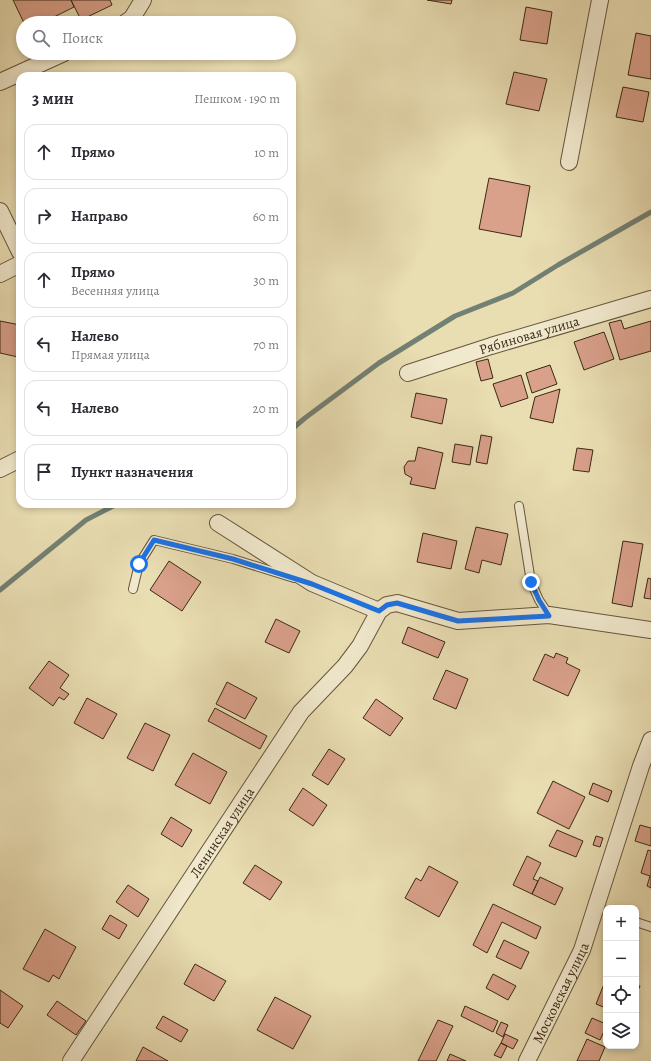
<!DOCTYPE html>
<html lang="ru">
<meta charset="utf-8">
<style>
:root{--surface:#fff;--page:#f2f2f3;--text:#2b2b33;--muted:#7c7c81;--line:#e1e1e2}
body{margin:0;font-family:Alegreya,serif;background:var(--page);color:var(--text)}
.controls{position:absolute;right:12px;bottom:12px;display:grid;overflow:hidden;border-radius:8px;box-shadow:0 2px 6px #0003}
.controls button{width:36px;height:36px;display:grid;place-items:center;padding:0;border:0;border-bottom:1px solid var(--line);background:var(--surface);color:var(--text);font:20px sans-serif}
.stop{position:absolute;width:12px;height:12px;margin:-9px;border:3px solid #1a73e8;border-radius:50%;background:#fff}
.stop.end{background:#1a73e8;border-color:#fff;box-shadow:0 1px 4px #0008}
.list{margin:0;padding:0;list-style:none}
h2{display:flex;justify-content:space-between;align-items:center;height:52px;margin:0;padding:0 16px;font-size:17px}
h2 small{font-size:13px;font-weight:400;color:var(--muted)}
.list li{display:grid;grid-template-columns:26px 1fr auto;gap:12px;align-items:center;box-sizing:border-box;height:56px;margin:0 8px 8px;padding:0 8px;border:1px solid var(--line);border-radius:12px}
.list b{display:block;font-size:15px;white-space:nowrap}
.list p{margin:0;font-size:13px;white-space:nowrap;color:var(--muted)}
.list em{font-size:13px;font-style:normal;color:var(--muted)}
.icon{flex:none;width:22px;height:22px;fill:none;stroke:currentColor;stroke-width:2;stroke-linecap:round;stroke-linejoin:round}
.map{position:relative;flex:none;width:651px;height:1061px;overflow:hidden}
.search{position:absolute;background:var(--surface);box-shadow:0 2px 6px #0003;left:16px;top:16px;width:280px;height:44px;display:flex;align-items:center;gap:10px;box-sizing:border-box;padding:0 14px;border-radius:22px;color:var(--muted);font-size:15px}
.panel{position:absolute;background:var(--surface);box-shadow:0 2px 6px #0003;left:16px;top:72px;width:280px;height:436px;border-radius:12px}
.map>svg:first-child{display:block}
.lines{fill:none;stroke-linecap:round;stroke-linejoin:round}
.stream{stroke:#738074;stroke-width:5}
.building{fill:#d9a08a;stroke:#3b2916}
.service-casing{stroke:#66563d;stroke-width:10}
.minor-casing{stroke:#66563d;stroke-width:18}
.service{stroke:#f1e9cd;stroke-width:8}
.minor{stroke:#f1e9cd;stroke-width:16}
.route{stroke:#1a73e8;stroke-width:5}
.labels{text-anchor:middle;stroke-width:3;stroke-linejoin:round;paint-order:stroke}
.street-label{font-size:14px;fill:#3b2916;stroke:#f1e9cd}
</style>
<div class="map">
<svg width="651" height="1061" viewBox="0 0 651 1061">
<rect width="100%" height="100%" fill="#e9ddb2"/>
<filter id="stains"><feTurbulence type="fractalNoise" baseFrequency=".005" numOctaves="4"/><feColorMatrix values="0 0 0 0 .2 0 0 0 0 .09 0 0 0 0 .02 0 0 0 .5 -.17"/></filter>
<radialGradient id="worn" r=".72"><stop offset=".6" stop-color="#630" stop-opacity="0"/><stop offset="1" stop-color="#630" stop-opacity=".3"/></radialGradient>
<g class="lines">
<path class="stream" d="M 292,429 L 305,418 L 379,363 L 455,316 L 513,293 L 558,265 L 651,212
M 0,590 L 86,520 L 117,504"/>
</g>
<path class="building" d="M 13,0 L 71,0 L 74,7 L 42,23 L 24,23 Z
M 71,0 L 110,0 L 112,5 L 81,20 Z
M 427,0 L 452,0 L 451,4 Z
M 526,7 L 552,12 L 547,44 L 520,40 Z
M 636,33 L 651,36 L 651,79 L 628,75 Z
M 514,72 L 547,79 L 539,111 L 506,104 Z
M 623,87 L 649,92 L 643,122 L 616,117 Z
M 489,178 L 530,186 L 521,237 L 479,229 Z
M 621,320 L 624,329 L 651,321 L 651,351 L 620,360 L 609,323 Z
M 0,321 L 20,325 L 20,346 L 18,357 L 0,353 Z
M 604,332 L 614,359 L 584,370 L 574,342 Z
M 488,359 L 493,378 L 481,381 L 476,362 Z
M 550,365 L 557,384 L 532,393 L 526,373 Z
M 521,375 L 528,398 L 501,407 L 493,384 Z
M 560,389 L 553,423 L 530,418 L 535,397 Z
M 416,393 L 447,399 L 442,424 L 411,417 Z
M 481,435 L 492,437 L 487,464 L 476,462 Z
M 455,444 L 473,447 L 470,465 L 452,462 Z
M 418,447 L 443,453 L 435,489 L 410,484 L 412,478 L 405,474 L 404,467 L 408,461 L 415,461 Z
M 577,448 L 593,450 L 589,472 L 573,470 Z
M 476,527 L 508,534 L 501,565 L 482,560 L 479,573 L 465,569 Z
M 423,533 L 457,541 L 451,569 L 417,562 Z
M 623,541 L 643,544 L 632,607 L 612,603 Z
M 169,561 L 201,582 L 182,611 L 150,590 Z
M 648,578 L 651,579 L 651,599 L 644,598 Z
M 276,619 L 300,631 L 289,653 L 265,642 Z
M 408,627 L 445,642 L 438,658 L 402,643 Z
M 556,653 L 568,658 L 566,663 L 580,670 L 568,696 L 533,680 L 545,654 L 554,658 Z
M 49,661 L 69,675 L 60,688 L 69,694 L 64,700 L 59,697 L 53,706 L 29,688 Z
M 446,670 L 468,679 L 456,709 L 433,699 Z
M 227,682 L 257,698 L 245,719 L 216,704 Z
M 87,698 L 117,714 L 103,739 L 74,723 Z
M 376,699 L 403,718 L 390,736 L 363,718 Z
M 215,708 L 267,736 L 260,749 L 208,721 Z
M 145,723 L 170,735 L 153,771 L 127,758 Z
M 329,749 L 345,759 L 328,785 L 312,775 Z
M 193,753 L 227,772 L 210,804 L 175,785 Z
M 553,781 L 585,797 L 569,829 L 537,813 Z
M 593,783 L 612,791 L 608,802 L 589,794 Z
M 303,788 L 327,805 L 313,826 L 289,810 Z
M 171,817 L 192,830 L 182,847 L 161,834 Z
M 640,825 L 651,828 L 651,846 L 635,841 Z
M 557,830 L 583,841 L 576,857 L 549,846 Z
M 596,836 L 603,838 L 600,847 L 593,845 Z
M 648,850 L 651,851 L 651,888 L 647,886 L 650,876 L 641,873 Z
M 527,856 L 541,863 L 533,879 L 538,881 L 532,894 L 513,885 Z
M 255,865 L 282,882 L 270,900 L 243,883 Z
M 429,866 L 458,882 L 439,917 L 405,898 L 416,878 L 421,881 Z
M 540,877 L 563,888 L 555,905 L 532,894 Z
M 128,885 L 149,899 L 138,917 L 116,902 Z
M 493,904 L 541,927 L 536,939 L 502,922 L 487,953 L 473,945 Z
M 110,915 L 127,925 L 119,939 L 102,929 Z
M 45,929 L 76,947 L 59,979 L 53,975 L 49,982 L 23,969 Z
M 504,940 L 529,952 L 521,969 L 496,957 Z
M 195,964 L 226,981 L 214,1001 L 184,984 Z
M 493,974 L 516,986 L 508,1000 L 486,988 Z
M 606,979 L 606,1008 L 596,1004 Z
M 636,985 L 640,986 L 636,995 Z
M 0,990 L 23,1006 L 8,1028 L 0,1023 Z
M 275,997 L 311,1016 L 293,1049 L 257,1030 Z
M 57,1001 L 86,1021 L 76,1035 L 47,1015 Z
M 465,1006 L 498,1021 L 493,1032 L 461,1016 Z
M 163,1016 L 188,1030 L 181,1042 L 156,1028 Z
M 592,1018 L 606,1024 L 606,1027 L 600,1040 L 585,1033 Z
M 438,1020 L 453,1026 L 436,1061 L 418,1061 Z
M 501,1022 L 508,1025 L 503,1037 L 496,1033 Z
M 505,1034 L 518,1040 L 513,1049 L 501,1043 Z
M 587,1039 L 605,1047 L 599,1061 L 577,1061 Z
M 501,1043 L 507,1046 L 501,1058 L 494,1055 Z
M 143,1047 L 168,1061 L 136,1061 Z
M 450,1054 L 466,1061 L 447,1061 Z"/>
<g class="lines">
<defs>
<path id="service" d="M 519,506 L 531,582 L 539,600 L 549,615
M 133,589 L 139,564 L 154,540 L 233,559 L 294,578
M 636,922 L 651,927"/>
<g id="minor">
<path d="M 125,23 L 132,18 L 143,0"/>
<path d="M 0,82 L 64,53"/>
<path d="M 569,162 L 600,0"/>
<path d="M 0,211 L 20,252"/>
<path d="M 0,274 L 20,264"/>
<path id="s1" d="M 408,373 L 491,346 L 651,299"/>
<path d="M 0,469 L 20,459"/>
<path d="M 218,523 L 312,583 L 379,611"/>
<path id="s2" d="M 71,1061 L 301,712 L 345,666 L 360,646 L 379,611 L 387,605 L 397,603 L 458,621 L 549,615 L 651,630"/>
<path id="s3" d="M 527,1061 L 582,950 L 641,766 L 651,740"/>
</g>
</defs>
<use href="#service" class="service-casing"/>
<use href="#minor" class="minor-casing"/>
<use href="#service" class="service"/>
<use href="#minor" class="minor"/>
</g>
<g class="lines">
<path class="route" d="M 139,564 L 154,540 L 233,559 L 312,584 L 379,611 L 387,605 L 397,603 L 458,621 L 549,616 L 539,600 L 531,582"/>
</g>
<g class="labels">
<g class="street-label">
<text dy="5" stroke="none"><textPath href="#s1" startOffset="127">Рябиновая улица</textPath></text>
<text dy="5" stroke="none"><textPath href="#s2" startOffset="274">Ленинская улица</textPath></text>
<text dy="5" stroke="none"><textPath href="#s3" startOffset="76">Московская улица</textPath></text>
</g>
</g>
<rect width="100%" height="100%" filter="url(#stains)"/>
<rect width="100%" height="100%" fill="url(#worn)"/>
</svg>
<div class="controls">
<button>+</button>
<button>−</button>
<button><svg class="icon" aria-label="locate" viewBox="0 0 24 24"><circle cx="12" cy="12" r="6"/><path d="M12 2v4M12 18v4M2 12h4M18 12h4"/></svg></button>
<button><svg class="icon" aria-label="layers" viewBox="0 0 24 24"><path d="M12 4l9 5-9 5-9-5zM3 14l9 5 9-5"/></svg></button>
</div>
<div class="stop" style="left:139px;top:564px"></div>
<div class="stop end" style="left:531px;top:582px"></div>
<div class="search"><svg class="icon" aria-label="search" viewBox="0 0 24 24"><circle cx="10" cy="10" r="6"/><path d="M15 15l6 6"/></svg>Поиск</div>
<section class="panel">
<h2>3 мин<small>Пешком · 190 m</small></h2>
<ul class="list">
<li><svg class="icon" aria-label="ahead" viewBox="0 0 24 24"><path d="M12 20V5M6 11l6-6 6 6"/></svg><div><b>Прямо</b></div><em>10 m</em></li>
<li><svg class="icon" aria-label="right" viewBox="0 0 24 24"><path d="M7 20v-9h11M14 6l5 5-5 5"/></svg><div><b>Направо</b></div><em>60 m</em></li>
<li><svg class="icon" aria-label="ahead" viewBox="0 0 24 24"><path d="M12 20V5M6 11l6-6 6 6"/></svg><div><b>Прямо</b><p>Весенняя улица</p></div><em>30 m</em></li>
<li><svg class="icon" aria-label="left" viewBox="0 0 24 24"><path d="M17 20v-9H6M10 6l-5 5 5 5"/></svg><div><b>Налево</b><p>Прямая улица</p></div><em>70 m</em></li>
<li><svg class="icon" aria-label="left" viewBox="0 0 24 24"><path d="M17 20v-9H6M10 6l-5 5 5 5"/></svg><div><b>Налево</b></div><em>20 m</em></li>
<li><svg class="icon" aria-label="arrive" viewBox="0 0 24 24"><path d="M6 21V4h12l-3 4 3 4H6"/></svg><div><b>Пункт назначения</b></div></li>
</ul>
</section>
</div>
